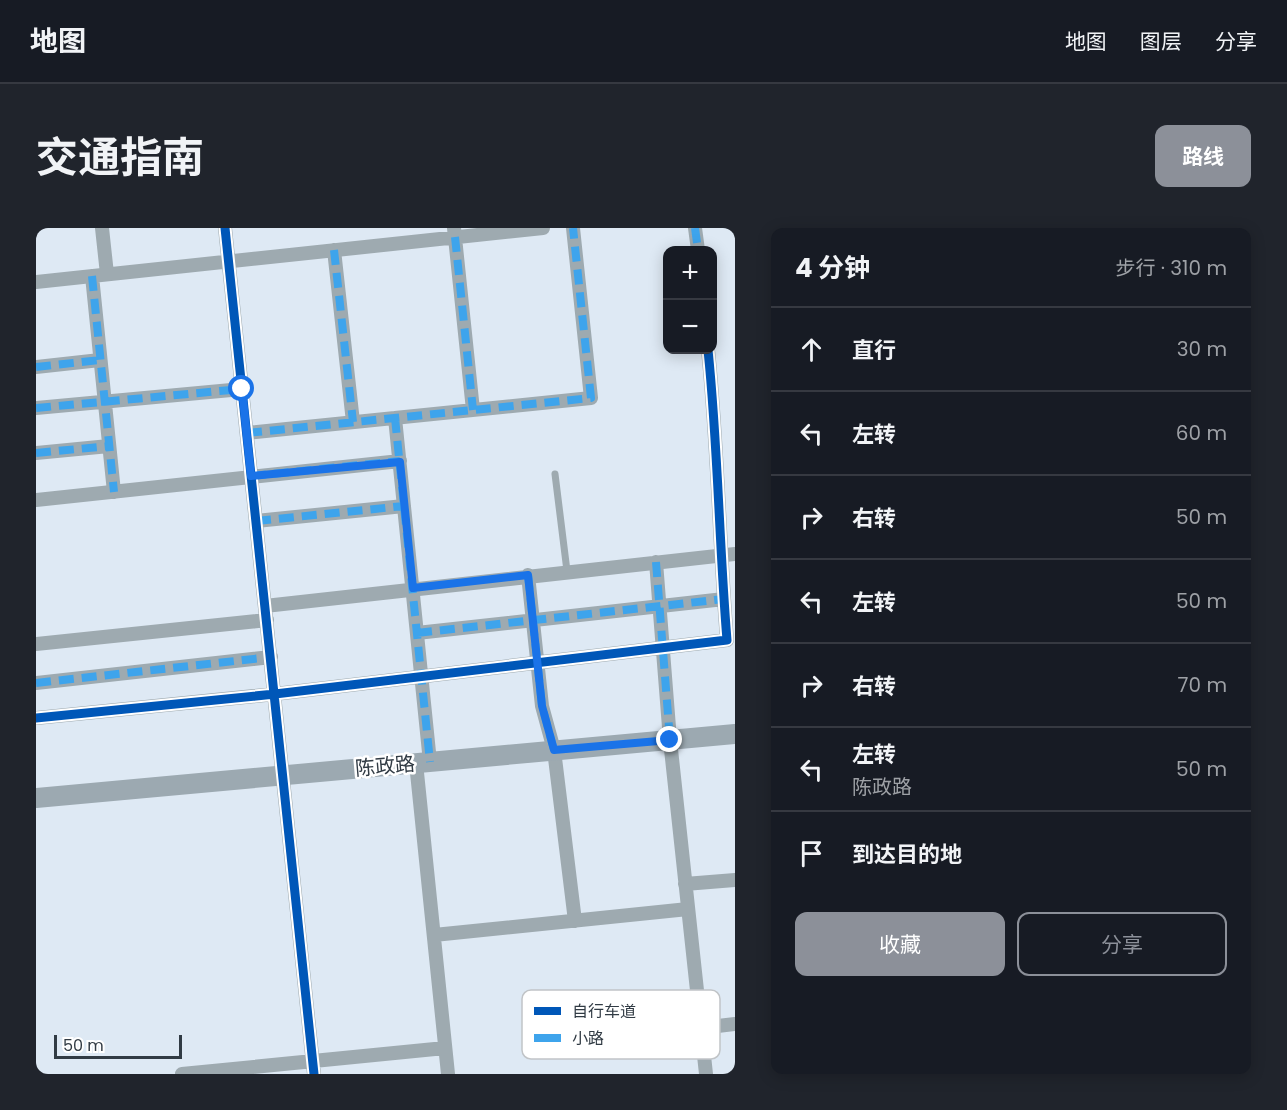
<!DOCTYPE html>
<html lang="zh">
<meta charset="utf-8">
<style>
:root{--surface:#171b24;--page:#20242c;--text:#f1f3f6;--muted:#9ea1a6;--line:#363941;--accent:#8c9099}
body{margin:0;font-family:Poppins,"Noto Sans SC",sans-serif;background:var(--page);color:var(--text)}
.controls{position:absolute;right:18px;top:18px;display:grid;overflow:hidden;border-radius:12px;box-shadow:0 3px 15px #0003}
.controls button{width:54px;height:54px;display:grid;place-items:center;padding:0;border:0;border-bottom:2px solid var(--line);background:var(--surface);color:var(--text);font:30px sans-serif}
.scale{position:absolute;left:18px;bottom:15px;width:128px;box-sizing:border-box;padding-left:6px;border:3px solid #313b44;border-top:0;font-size:16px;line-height:21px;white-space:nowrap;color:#313b44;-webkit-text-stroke:4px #fff;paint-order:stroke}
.stop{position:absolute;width:18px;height:18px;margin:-14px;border:4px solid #1a73e8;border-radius:50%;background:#fff}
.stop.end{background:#1a73e8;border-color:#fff;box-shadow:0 2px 6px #0008}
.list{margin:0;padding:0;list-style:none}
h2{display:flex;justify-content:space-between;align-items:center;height:78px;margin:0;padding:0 24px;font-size:26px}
h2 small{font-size:20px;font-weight:400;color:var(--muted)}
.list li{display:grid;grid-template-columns:39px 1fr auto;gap:18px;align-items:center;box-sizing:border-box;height:84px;padding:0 24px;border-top:2px solid var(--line)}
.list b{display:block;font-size:22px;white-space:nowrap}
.list p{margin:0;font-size:20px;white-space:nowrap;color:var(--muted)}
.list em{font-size:20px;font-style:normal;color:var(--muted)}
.actions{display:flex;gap:12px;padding:18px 24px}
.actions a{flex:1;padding:14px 0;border:2px solid var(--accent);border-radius:12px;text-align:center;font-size:21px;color:var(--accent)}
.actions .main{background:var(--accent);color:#fff}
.icon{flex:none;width:33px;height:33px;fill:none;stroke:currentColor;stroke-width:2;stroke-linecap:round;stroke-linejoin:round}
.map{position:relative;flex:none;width:699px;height:846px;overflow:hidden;border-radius:12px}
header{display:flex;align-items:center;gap:36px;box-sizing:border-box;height:84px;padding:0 30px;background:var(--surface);border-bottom:2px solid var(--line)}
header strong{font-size:28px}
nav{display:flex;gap:33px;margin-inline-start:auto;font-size:21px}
.intro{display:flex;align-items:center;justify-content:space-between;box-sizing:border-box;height:144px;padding:0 36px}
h1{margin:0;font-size:42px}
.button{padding:15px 27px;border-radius:12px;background:var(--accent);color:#fff;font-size:21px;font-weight:700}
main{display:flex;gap:36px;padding:0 36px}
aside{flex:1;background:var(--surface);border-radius:12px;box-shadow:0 3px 15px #0003}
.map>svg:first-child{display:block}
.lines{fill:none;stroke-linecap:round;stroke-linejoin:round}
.lane{stroke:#9eaab0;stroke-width:7}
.street{stroke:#9eaab0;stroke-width:14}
.secondary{stroke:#9ca9b1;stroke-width:20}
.quiet{stroke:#3ea4ec;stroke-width:8;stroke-dasharray:15 8;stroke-linecap:butt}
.cycleway-casing{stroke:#fff;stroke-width:13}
.cycleway{stroke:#0057b8;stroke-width:9}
.route{stroke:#1a73e8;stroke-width:8}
.labels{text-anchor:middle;stroke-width:5;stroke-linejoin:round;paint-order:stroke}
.street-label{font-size:20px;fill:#313b44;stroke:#fff}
.key{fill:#fff;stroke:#c1c4c7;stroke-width:1.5}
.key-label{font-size:16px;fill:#313b44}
</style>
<header>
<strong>地图</strong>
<nav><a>地图</a><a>图层</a><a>分享</a></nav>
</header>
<div class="intro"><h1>交通指南</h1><a class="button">路线</a></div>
<main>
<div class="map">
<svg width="699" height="846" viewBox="0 0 699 846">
<rect width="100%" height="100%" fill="#dee9f4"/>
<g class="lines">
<path class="lane" d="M 519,246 L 531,343"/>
<path class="street" d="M 66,0 L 71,46
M 189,0 L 278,846
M 418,0 L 437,182
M 659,0 L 662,22
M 298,22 L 317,194
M 56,48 L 78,264
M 0,54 L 507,0
M 0,139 L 64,132
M 0,180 L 206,161
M 359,190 L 394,534
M 211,205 L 555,170 L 537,0
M 0,225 L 73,218
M 0,272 L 364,233
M 220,293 L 368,278
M 620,334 L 634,512 L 670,846
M 492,347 L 506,478 L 518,522 L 539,693
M 229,378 L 699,326
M 381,405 L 688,371
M 0,416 L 231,392
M 0,455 L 235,429
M 0,490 L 239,466 L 691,412 C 683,315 682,218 672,122
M 380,535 L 412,846
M 649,656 L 699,652
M 398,707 L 652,681
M 665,800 L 699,796
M 146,846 L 409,820"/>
<path class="secondary" d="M 0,570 L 699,506"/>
<path class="quiet" d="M 659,0 L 662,22
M 419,9 L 437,182
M 298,22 L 317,194
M 56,48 L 78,264
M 0,139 L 64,132
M 0,180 L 206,161
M 359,190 L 394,534
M 211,205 L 555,170 L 537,0
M 0,225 L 73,218
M 215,248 L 364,233
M 220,293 L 368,278
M 620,334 L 634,512
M 492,347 L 506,478 L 518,522
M 381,405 L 688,371
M 0,455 L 235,429"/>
<defs>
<path id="cycleway" d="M 189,0 L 278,846
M 0,490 L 239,466 L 691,412 C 683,315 682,218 672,122"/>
</defs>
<use href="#cycleway" class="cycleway-casing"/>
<use href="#cycleway" class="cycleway"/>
</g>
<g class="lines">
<path class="route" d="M 206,161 L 215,248 L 364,234 L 377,360 L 492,347 L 506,478 L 518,522 L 634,512"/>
</g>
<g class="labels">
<g class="street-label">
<text transform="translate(349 538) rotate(-5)" y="7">陈政路</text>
</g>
</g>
<rect x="486" y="762" width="198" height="69" rx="9" class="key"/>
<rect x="498" y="779" width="27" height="8" fill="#0057b8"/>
<rect x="498" y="806" width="27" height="8" fill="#3ea4ec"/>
<g class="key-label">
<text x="536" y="789">自行车道</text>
<text x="536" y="816">小路</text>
</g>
</svg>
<div class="controls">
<button>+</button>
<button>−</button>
</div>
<div class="scale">50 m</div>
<div class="stop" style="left:206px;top:161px"></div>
<div class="stop end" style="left:634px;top:512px"></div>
</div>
<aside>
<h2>4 分钟<small>步行 · 310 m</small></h2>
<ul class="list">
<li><svg class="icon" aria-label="ahead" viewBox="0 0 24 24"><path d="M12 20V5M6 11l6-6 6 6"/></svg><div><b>直行</b></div><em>30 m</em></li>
<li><svg class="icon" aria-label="left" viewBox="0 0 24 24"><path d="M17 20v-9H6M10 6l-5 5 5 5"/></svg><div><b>左转</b></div><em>60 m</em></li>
<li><svg class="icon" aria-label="right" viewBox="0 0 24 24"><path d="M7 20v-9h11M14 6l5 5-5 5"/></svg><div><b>右转</b></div><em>50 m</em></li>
<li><svg class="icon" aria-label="left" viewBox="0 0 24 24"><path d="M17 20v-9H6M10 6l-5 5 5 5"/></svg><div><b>左转</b></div><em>50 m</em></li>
<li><svg class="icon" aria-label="right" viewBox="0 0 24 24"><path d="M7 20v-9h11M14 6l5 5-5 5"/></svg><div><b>右转</b></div><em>70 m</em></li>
<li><svg class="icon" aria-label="left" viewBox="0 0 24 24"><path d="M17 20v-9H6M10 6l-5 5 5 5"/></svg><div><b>左转</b><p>陈政路</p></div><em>50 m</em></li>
<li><svg class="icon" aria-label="arrive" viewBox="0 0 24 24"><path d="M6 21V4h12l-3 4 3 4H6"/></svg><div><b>到达目的地</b></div></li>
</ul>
<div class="actions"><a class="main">收藏</a><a>分享</a></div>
</aside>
</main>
